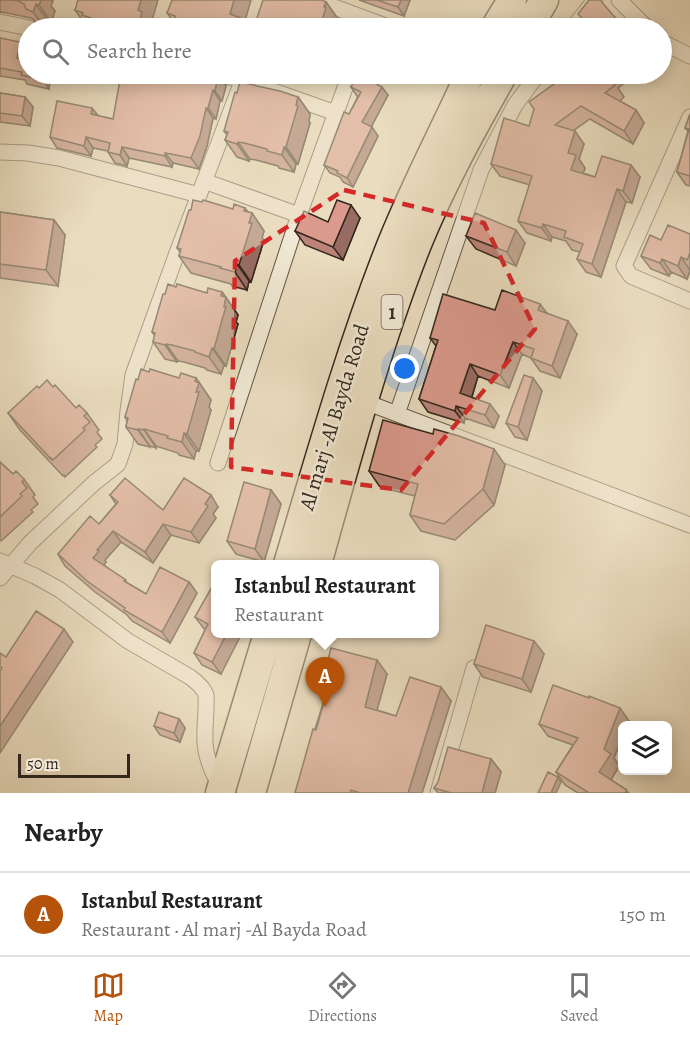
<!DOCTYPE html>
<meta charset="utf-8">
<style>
:root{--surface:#fff;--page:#f6f6f6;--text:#222;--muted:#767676;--line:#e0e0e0;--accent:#b45309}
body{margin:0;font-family:Alegreya,serif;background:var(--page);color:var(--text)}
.controls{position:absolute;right:18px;bottom:18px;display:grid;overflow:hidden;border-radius:9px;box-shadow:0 3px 15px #0003}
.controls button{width:54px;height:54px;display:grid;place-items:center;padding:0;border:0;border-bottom:2px solid var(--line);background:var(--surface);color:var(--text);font:30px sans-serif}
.scale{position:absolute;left:18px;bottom:15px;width:112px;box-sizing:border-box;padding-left:6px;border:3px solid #34281e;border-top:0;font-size:16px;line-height:21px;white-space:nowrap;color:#34281e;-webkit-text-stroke:4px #f1e9d5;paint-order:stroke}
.you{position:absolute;left:405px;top:369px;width:21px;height:21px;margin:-15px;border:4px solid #fff;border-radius:50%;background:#1a73e8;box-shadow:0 0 0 9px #1a73e833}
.badge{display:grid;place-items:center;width:39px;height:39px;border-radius:50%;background:var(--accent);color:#fff;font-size:20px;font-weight:700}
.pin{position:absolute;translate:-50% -50px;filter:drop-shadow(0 2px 3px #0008)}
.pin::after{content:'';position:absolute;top:32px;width:21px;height:18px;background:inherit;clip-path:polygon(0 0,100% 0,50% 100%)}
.popup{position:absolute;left:211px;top:560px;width:228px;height:78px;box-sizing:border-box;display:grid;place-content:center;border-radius:9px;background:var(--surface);filter:drop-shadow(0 2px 4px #0005);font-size:20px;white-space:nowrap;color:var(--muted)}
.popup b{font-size:22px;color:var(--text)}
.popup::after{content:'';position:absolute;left:50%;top:100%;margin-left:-12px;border:12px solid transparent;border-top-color:var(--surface)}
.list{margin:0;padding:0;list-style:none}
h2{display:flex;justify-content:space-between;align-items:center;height:78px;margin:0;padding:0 24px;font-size:26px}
h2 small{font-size:20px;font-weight:400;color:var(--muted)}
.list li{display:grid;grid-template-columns:39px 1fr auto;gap:18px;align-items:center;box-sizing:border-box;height:84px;padding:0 24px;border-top:2px solid var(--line)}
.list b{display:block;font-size:22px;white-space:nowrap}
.list p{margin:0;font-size:20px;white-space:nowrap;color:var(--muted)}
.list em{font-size:20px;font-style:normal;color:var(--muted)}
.icon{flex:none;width:33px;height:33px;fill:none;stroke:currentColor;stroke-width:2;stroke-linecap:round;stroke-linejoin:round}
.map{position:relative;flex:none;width:690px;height:793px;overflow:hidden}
.search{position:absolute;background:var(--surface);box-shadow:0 3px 15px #0003;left:18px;right:18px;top:18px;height:66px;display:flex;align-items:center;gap:15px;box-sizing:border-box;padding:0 21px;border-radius:33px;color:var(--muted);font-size:22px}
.sheet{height:162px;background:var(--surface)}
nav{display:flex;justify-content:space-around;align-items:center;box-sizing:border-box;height:84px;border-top:2px solid var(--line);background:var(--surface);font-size:16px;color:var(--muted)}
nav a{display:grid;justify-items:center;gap:3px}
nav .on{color:var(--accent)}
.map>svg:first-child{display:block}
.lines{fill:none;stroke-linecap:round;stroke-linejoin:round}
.street-casing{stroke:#625546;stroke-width:17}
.highway-casing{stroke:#34281e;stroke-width:31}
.street{stroke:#f1e9d5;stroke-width:15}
.highway{stroke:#eaddbf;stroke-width:28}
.wall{fill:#bc8479;stroke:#34281e;stroke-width:1.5}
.shaded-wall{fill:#996c63;stroke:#34281e;stroke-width:1.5}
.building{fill:#db9a8d;stroke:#34281e;stroke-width:1.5}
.marked{fill:none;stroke:#d62828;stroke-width:4.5;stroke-dasharray:12 8;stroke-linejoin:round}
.labels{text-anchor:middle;stroke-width:5;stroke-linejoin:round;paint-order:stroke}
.shield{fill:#f1e9d5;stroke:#6d6255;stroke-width:1.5}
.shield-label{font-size:20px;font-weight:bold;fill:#34281e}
.street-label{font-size:21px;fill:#34281e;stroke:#f1e9d5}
</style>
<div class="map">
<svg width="690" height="793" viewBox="0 0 690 793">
<rect width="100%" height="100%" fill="#eaddbf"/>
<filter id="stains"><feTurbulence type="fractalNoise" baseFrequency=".00333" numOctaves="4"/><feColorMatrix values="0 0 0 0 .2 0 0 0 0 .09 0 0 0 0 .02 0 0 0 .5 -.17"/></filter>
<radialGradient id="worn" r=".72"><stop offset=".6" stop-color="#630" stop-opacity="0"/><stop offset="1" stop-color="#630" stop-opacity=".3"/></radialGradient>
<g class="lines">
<defs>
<path id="street" d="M 315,0 L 391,28
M 619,0 L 647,28
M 0,22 L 29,28
M 573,28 L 595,0
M 662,42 L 690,56
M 218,74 L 242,80 L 336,113
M 690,117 L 624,266 L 631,276 L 690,301
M 0,152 L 28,153 L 59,158 L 199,195
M 204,181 L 299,215
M 363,401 L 690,525
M 397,414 L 481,170 L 515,105 L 538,74
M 218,463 L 299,215 L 350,74
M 0,561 L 35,576 L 60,590 L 128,641 L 190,677 C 197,682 203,687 206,695 C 207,711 204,727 205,743 C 206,759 213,774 221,787
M 0,578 L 30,543 L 94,483 L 118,464 L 125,444 L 128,411 L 133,375 L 177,253 L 245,74
M 438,793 L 474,668"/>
<path id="highway" d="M 495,28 L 512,0
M 528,28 L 544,0
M 288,564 C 319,461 348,357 387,256 C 411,193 443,134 470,74
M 317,564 C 347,457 376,348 417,244 C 441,185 472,129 503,74
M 220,793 L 268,634
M 251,793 L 297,634"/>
</defs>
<use href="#street" class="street-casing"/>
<use href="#highway" class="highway-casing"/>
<use href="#street" class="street"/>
<use href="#highway" class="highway"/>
</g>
<path class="wall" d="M 0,0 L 53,0 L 51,6 L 55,11 L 51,22 L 48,21 L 45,28 L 44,28 L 38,27 L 34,20 L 31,18 L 2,12 L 0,13 Z
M 359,0 L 410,0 L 404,16 Z
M 326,2 L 338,19 L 337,23 L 338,25 L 337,28 L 178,28 L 167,13 L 256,21 Z
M 75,10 L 151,24 L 154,28 L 91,28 L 87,27 Z
M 0,38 L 26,50 L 25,59 L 51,74 L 49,89 L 27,84 L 25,80 L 0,76 Z
M 568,74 L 631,74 L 625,79 L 627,81 L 618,88 L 624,97 L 620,101 L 636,110 L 644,123 L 633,144 L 590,119 L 573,131 L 584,144 L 579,159 L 585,168 L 583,173 L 595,177 L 640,177 L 632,203 L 626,202 L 601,277 L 586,272 L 577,259 L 580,252 L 572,250 L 566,241 L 552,237 L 551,241 L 527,233 L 518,221 L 530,185 L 500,176 L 491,164 L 529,126 Z
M 226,86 L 222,101 L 220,101 L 216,119 L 213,118 L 207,146 L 199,169 L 173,163 L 172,167 L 129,158 L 127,166 L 115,163 L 108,152 L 108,151 L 93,148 L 91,156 L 57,148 L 50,137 L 98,116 L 113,119 Z
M 351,87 L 388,95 L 371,127 L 378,136 L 353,187 L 343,182 L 340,177 L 330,173 L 324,165 L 358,96 L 357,96 Z
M 0,93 L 25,97 L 33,107 L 30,126 L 0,122 Z
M 298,97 L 310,114 L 309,121 L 310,123 L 298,164 L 296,164 L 294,172 L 279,168 L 278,166 L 256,160 L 250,159 L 249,161 L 237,157 L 225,140 L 227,135 L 224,131 Z
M 690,114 L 690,186 L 686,185 L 677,172 L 688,131 L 685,128 Z
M 233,209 L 252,213 L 264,231 L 262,238 L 264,240 L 251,282 L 249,281 L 247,290 L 232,286 L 231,284 L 191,273 L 179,256 L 180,252 L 177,248 L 191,210 Z
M 0,212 L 54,220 L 65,235 L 58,286 L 0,278 Z
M 360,218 L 343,260 L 305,245 L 295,231 Z
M 690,234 L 690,272 L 687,279 L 671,272 L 669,276 L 651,269 L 641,256 L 661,240 Z
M 466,236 L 525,243 L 516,266 L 476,249 Z
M 222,292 L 238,315 L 236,322 L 238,324 L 226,366 L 224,365 L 221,374 L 207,370 L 205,368 L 184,362 L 178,361 L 177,362 L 165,359 L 153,342 L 155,336 L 152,332 L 165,294 Z
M 495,310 L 547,313 L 577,334 L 560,378 L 540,371 L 531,358 L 522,354 L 509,388 L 478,376 L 472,397 L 499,416 L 494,428 L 465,418 L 464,423 L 428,412 L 419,399 L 436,346 L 430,338 Z
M 149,372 L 179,378 L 196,378 L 211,400 L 209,407 L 211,410 L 199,451 L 196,451 L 194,459 L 179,455 L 178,453 L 156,446 L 156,448 L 150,446 L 150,447 L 138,444 L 126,427 L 127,421 L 125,417 L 138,380 Z
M 533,378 L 542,391 L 527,440 L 515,437 L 506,423 Z
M 39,388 L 76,408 L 87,413 L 99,430 L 97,432 L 102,439 L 95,445 L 97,447 L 65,477 L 64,475 L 63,476 L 20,430 L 8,413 Z
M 0,462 L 13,474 L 24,479 L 35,495 L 33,497 L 38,504 L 31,510 L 33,512 L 1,541 L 0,540 Z
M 505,465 L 494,505 L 455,540 L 421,531 L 410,515 L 415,496 L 380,487 L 369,471 Z
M 271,490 L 281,504 L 264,562 L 236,554 L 227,541 Z
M 110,495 L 163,510 L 218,507 L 213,514 L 216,518 L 199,543 L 171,535 L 153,563 L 121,542 L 105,560 L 106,562 L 104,565 L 129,584 L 146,594 L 189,582 L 197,593 L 170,643 L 132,621 L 127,615 L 95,592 L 65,566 L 58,554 L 99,524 L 116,504 Z
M 216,580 L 221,674 L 202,665 L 194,653 L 205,630 L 195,617 Z
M 544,654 L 531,692 L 483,677 L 474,664 Z
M 387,674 L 377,710 L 396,716 L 451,701 L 422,793 L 295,793 L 326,694 L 321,686 Z
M 179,719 L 185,728 L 180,742 L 160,735 L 154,726 Z
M 629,721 L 627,726 L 622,726 L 622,737 L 614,758 L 619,766 L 611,780 L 629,793 L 578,793 L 565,785 L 556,772 L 573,745 L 548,736 L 539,724 Z
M 491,759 L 501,772 L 495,793 L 438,793 L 434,788 Z"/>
<path class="shaded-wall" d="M 41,0 L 53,0 L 51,6 L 55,11 L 51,22 L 39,5 Z
M 141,0 L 158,0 L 151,24 L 154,28 L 143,28 L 139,23 L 138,10 Z
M 234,0 L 251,0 L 243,28 L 230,14 Z
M 401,0 L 410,0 L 404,16 L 398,7 Z
M 326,2 L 338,19 L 337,23 L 338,25 L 337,28 L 320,28 Z
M 36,4 L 48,21 L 45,28 L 33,12 Z
M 104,19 L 111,28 L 108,28 L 103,22 Z
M 135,22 L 140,28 L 133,28 Z
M 20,42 L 26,50 L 23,67 L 17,58 Z
M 44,74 L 51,74 L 49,89 L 43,80 Z
M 218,75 L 226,86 L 222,101 L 215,91 Z
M 382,87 L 388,95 L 369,131 L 362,122 Z
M 213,90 L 220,101 L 216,119 L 208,108 Z
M 25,97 L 33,107 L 30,126 L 22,116 Z
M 298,97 L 310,114 L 309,121 L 310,123 L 298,164 L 286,147 Z
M 92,108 L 100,118 L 91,114 Z
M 206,108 L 213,118 L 207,146 L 199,169 L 191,158 Z
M 636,110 L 644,123 L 633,144 L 624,131 Z
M 372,127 L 378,136 L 353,187 L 347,178 Z
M 575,131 L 584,144 L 579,159 L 585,168 L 580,182 L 571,170 L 568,153 Z
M 86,137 L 93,148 L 91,156 L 84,146 Z
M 238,142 L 250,159 L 249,161 L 237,144 Z
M 122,147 L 129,158 L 127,166 L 120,155 Z
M 284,147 L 296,164 L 294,172 L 282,155 Z
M 165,153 L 173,163 L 172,167 L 165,156 Z
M 631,165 L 640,177 L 632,203 L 623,191 Z
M 617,189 L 626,202 L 601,277 L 592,264 Z
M 351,205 L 360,218 L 343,260 L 333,247 Z
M 245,208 L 251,216 L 252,213 L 264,231 L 262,238 L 264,240 L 251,282 L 239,265 L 244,211 Z
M 54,220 L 65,235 L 58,286 L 46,270 Z
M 543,224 L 552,237 L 551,241 L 542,228 Z
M 516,230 L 525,243 L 516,266 L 507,252 Z
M 681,257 L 690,270 L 687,279 L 678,266 Z
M 662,259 L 671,272 L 669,276 L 660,263 Z
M 237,264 L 249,281 L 247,290 L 235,272 Z
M 222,292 L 238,315 L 236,322 L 238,324 L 226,366 L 214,349 L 224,307 L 221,296 Z
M 540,304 L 549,316 L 538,310 Z
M 568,321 L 577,334 L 560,378 L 552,366 Z
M 513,342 L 522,354 L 509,388 L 500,375 Z
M 166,344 L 178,361 L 177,362 L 165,345 Z
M 212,348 L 224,365 L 221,374 L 209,357 Z
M 470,364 L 478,376 L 469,406 L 460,393 Z
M 196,378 L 211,400 L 209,407 L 211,410 L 199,451 L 187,434 L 196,392 L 195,381 Z
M 533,378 L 542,391 L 527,440 L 518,427 Z
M 490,404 L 499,416 L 494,428 L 485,415 Z
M 456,406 L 465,418 L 464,423 L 455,411 Z
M 138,429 L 150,446 L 150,447 L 138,430 Z
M 144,429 L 156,446 L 156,448 L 144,430 Z
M 184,433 L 196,451 L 194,459 L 182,442 Z
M 494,449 L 505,465 L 494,505 L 483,489 Z
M 271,490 L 281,504 L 264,562 L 255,549 Z
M 211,495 L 218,507 L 213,514 L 216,518 L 199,543 L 191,532 L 205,504 Z
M 163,524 L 171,535 L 153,563 L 145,552 Z
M 113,531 L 121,542 L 105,560 L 106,562 L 101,569 L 93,558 L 97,550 Z
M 189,582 L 197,593 L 170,643 L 162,632 Z
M 64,629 L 73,642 L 0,753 L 0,726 Z
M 227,633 L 242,633 L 221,674 L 212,662 Z
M 534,641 L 544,654 L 531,692 L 522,679 Z
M 377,660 L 387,674 L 374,721 L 365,707 Z
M 441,687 L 451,701 L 422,793 L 408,793 Z
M 620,708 L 629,721 L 627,726 L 622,726 L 622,737 L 614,758 L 619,766 L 608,785 L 599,772 L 604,749 Z
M 179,719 L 185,728 L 180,742 L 174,733 Z
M 491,759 L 501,772 L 495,793 L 482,793 Z
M 558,777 L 561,782 L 556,793 L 551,793 Z"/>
<path class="building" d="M 13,0 L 41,0 L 39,5 L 36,4 L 33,12 L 26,9 L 24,4 L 19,1 Z
M 78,0 L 141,0 L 138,10 L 142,12 L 139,23 L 135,22 L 133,28 L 123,28 L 124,22 L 104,19 L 103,22 L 82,15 L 83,13 L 75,10 Z
M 172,0 L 234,0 L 230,14 L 246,20 L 256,21 L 263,0 L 322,0 L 326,2 L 324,7 L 326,7 L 320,28 L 239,28 L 228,25 L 227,28 L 205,28 L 175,18 L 175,16 L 167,13 Z
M 377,0 L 401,0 L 398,7 Z
M 589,0 L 600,0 L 624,28 L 591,28 L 578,14 Z
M 0,38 L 20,42 L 17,58 L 28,60 L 28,74 L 44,74 L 43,80 L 21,75 L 22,72 L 0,68 Z
M 121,74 L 210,74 L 218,75 L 215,91 L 213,90 L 208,108 L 206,108 L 200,136 L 191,158 L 165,153 L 165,156 L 122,147 L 120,155 L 108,152 L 110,143 L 86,137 L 84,146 L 50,137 L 57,101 L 92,108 L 91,114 L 113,119 Z
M 568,74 L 612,74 L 609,76 L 615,85 L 605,93 L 636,110 L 624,131 L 581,106 L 555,125 L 575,131 L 568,153 L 576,155 L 571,170 L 595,177 L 602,156 L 631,165 L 623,191 L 617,189 L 592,264 L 577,259 L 583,244 L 564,237 L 566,231 L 543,224 L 542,228 L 518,221 L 532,176 L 491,164 L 504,118 L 529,126 L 534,109 L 529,102 Z
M 356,77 L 366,82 L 368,79 L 382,87 L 362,122 L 372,127 L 347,178 L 337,173 L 338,171 L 324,165 L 344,112 L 349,114 L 361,92 L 351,87 Z
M 240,82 L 280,91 L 298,97 L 296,105 L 298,106 L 286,147 L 284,147 L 282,155 L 267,151 L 267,149 L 244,143 L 238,142 L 237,144 L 225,140 L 228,132 L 224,131 L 235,92 L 237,93 Z
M 0,93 L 25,97 L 22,116 L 0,113 Z
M 690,114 L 690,176 L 677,172 L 689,129 L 685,128 Z
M 193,200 L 202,202 L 203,200 L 233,209 L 234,204 L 245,208 L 244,211 L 252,213 L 249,223 L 252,223 L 239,265 L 237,264 L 235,272 L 220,268 L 221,267 L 179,256 L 181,249 L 177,248 L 189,210 L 191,210 Z
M 337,200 L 351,205 L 333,247 L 295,231 L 304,211 L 328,222 Z
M 0,212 L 54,220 L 46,270 L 0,264 Z
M 475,213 L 516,230 L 507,252 L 466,236 Z
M 668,225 L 690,234 L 690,253 L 687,260 L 681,257 L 678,266 L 662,259 L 660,263 L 641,256 L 650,235 L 661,240 Z
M 168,284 L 176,287 L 177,284 L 207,293 L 208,288 L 222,292 L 221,296 L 226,297 L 224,307 L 226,307 L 222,320 L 214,349 L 212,348 L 209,357 L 195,352 L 195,351 L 172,345 L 166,344 L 165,345 L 153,342 L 155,333 L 152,332 L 163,294 L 165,294 Z
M 502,290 L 540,304 L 538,310 L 568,321 L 552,366 L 531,358 L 534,349 L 513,342 L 500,375 L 470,364 L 460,393 L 490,404 L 485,415 L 456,406 L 455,411 L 419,399 L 438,340 L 430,338 L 443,294 L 495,310 Z
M 141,369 L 149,372 L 150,369 L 179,378 L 181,373 L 196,378 L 195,381 L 199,383 L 196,392 L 199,392 L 187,434 L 184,433 L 182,442 L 167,438 L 168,436 L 144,429 L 144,430 L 138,429 L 138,430 L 126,427 L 128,418 L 125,417 L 136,379 L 138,380 Z
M 524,375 L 533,378 L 518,427 L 506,423 Z
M 47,380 L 53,387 L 55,385 L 76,408 L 79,405 L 87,413 L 84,416 L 90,422 L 83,428 L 85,430 L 53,460 L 51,458 L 51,459 L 8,413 L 37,386 L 39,388 Z
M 383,420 L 433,434 L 434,429 L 459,436 L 494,449 L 483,489 L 444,524 L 410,515 L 418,484 L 369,471 Z
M 0,462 L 13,474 L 16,471 L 24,479 L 22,482 L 27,488 L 20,494 L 22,496 L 0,517 Z
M 125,478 L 163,510 L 184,478 L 211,495 L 205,504 L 208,506 L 191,532 L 163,524 L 145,552 L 113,531 L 97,550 L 99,551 L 93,558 L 126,580 L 124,581 L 146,594 L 160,567 L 189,582 L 162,632 L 124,610 L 125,608 L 87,581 L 58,554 L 90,516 L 99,524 L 118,502 L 110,495 Z
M 244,482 L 271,490 L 255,549 L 227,541 Z
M 216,580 L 216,633 L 227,633 L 212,662 L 194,653 L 208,624 L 195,617 Z
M 36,611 L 64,629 L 0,726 L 0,671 L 2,668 L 0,667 L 0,653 L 6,657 Z
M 486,625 L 534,641 L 522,679 L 474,664 Z
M 331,648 L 377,660 L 365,707 L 396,716 L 410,677 L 441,687 L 408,793 L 360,793 L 351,790 L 350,793 L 295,793 L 313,729 L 316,730 L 328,688 L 321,686 Z
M 553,685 L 589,698 L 589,696 L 620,708 L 604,749 L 611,754 L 599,772 L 627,790 L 625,793 L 589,793 L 556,772 L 578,738 L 539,724 Z
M 159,712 L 179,719 L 174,733 L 154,726 Z
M 448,747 L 491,759 L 482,793 L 451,793 L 434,788 L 438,782 Z
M 548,772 L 558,777 L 551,793 L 538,793 Z"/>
<path d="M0 0H690V793H0ZM 344,190 L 484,223 L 535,329 L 401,490 L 231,467 L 235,261 Z" fill="#eaddbf" fill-opacity=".55" fill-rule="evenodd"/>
<path class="marked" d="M 344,190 L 484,223 L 535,329 L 401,490 L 231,467 L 235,261 Z"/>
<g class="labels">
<rect class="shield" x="381.5" y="295" width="21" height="34" rx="4.5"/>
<g class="shield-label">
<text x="392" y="319">1</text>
</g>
<g class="street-label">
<text transform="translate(334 417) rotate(-73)" y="7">Al marj -Al Bayda Road</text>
</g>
</g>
<rect width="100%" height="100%" filter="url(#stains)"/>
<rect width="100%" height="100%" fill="url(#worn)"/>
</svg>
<div class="controls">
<button><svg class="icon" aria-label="layers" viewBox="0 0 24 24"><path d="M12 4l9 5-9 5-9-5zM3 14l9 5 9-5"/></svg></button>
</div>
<div class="scale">50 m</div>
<div class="you"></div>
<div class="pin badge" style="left:325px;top:707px">A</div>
<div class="popup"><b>Istanbul Restaurant</b>Restaurant</div>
<div class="search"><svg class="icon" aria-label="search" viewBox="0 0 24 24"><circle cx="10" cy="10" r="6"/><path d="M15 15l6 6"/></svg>Search here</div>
</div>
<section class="sheet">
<h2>Nearby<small></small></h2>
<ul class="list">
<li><span class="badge">A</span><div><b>Istanbul Restaurant</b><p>Restaurant · Al marj -Al Bayda Road</p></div><em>150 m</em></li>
</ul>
</section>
<nav>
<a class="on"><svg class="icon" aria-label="map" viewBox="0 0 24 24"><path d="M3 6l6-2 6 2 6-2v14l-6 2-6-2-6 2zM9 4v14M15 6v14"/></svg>Map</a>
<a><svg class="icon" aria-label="directions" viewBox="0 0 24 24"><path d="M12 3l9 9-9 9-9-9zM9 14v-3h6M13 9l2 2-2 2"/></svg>Directions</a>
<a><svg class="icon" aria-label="saved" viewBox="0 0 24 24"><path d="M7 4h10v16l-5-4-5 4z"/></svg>Saved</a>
</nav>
